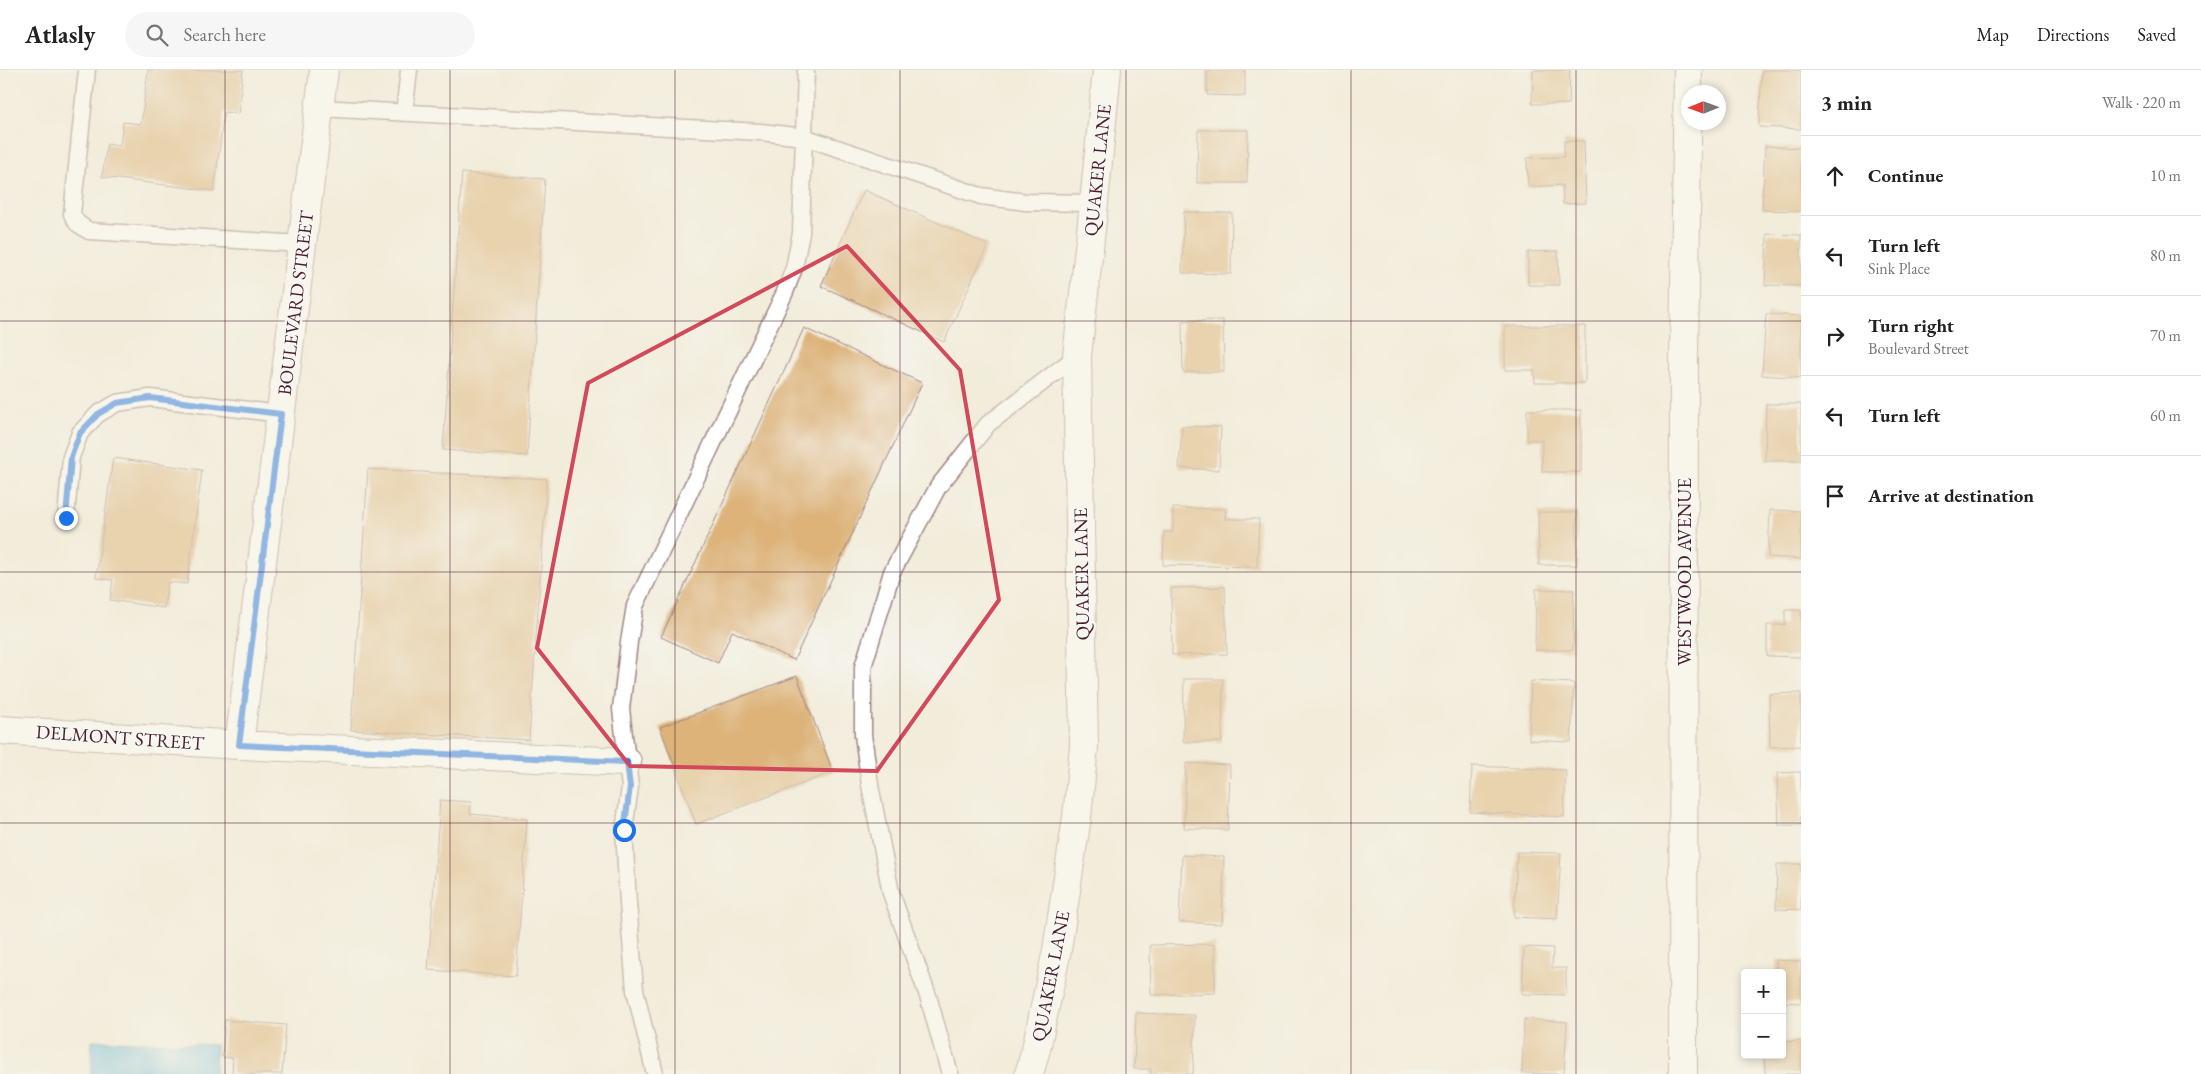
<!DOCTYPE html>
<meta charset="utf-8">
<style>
:root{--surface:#fff;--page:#f6f6f6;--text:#222;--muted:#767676;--line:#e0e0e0}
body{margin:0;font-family:"EB Garamond",serif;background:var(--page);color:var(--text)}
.controls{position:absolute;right:15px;bottom:15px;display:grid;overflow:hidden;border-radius:5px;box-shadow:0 2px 8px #0003}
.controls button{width:45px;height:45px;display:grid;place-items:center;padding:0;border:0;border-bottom:1px solid var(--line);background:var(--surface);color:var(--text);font:25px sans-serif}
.compass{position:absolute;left:1681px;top:15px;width:45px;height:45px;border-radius:50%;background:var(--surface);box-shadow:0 2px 8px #0003;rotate:269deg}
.stop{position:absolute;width:15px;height:15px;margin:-11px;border:4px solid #1a73e8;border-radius:50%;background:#fff}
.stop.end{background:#1a73e8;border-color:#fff;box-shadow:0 1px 5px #0008}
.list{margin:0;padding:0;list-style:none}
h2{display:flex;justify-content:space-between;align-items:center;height:65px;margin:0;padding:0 20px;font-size:21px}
h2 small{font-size:16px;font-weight:400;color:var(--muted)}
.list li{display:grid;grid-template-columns:32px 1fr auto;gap:15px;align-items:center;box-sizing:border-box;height:80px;padding:0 20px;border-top:1px solid var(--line)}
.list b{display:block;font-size:19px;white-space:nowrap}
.list p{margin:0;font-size:16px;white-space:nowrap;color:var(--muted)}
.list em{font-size:16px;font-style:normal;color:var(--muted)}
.icon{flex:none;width:28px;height:28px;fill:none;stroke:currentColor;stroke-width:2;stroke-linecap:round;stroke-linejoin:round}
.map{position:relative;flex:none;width:1801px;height:1004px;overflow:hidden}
header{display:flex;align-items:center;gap:30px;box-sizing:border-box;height:70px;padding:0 25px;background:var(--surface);border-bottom:1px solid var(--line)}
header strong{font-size:24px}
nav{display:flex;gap:28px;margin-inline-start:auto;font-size:18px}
.search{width:350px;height:45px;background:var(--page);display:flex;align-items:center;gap:12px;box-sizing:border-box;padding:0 18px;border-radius:28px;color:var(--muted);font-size:19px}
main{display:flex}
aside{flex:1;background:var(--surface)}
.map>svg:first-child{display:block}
.water{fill:#5db5da;stroke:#546a82}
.building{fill:#ddb37a}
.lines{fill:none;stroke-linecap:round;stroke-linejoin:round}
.service-casing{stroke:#9e8682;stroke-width:19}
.minor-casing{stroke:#9e8682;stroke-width:30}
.service{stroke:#fff;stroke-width:16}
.minor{stroke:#fff;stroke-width:28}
.route{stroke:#1a73e8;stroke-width:6}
.marked{fill:none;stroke:#d1495b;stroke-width:4;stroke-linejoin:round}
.grid{fill:none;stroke:#4a1f2b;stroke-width:1;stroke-opacity:0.55}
.labels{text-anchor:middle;stroke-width:5;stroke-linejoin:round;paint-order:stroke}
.street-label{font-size:19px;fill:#4a1f2b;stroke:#f6f6f2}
</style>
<header>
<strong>Atlasly</strong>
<div class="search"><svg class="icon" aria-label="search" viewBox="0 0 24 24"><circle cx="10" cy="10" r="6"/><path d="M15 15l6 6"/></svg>Search here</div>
<nav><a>Map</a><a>Directions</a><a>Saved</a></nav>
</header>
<main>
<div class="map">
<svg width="1801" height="1004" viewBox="0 0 1801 1004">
<rect width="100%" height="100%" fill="#f6f6f2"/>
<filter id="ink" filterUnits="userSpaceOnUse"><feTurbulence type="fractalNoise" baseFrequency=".02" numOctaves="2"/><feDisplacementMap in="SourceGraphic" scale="10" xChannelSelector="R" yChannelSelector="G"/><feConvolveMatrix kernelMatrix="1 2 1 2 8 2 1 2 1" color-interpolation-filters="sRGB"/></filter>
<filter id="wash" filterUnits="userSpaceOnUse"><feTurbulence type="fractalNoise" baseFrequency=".0096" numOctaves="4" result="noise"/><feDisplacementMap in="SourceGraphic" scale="20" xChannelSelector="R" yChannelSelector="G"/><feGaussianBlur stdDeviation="1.12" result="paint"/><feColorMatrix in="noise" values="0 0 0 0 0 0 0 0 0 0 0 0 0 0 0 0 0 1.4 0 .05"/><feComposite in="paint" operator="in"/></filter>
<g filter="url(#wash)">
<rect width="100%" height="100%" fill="#f2ecda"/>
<path class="water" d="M 92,970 L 216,975 L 215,1004 L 91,1004 Z"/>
<g id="blocks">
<path class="building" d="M 148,0 L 243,0 L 238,44 L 224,42 L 214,121 L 102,107 L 107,74 L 120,76 L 123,52 L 141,54 Z
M 1207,0 L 1245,0 L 1245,26 L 1207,25 Z
M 1533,0 L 1570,0 L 1569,34 L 1532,34 Z
M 1762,0 L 1801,0 L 1801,59 L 1759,57 Z
M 1198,60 L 1248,60 L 1247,113 L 1197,113 Z
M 1564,71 L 1584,71 L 1586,133 L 1563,134 L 1562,115 L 1528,117 L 1527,88 L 1564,87 Z
M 1765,76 L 1801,78 L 1801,141 L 1762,140 Z
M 462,103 L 545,109 L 527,386 L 443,380 Z
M 864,120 L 988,175 L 944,272 L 821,216 Z
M 1184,142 L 1232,143 L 1231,204 L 1182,203 Z
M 1767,164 L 1801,165 L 1801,216 L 1765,215 Z
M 1558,181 L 1559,215 L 1528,215 L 1528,182 Z
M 1766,244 L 1801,246 L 1801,308 L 1762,305 Z
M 1223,250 L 1224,302 L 1183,302 L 1182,251 Z
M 1505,256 L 1585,256 L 1585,313 L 1535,313 L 1534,300 L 1505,300 Z
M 804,258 L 922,313 L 794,590 L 732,561 L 718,593 L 661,567 Z
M 1766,334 L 1801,334 L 1801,391 L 1765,391 Z
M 1527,340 L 1581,340 L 1581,402 L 1542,402 L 1542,370 L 1527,370 Z
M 1182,356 L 1221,357 L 1219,400 L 1179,398 Z
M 113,388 L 202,400 L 187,514 L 168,512 L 164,538 L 110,530 L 113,510 L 96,508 Z
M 368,399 L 547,409 L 529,670 L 351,660 Z
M 1173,438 L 1226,439 L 1225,449 L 1259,449 L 1257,497 L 1163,495 L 1164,462 L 1173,462 Z
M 1770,440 L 1801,441 L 1801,489 L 1768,487 Z
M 1538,442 L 1577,442 L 1577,495 L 1539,495 Z
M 1225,517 L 1227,584 L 1172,585 L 1171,518 Z
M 1536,519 L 1574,520 L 1573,580 L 1535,580 Z
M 1785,540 L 1801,540 L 1801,587 L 1767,586 L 1767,555 L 1785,555 Z
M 797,606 L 833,702 L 696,754 L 660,657 Z
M 1184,609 L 1223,609 L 1222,672 L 1183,672 Z
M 1531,611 L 1574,613 L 1571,672 L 1529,670 Z
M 1801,623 L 1801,676 L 1770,677 L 1769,624 Z
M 1186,693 L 1230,695 L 1228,760 L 1184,758 Z
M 1472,696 L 1566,700 L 1564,747 L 1470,742 Z
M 1801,702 L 1801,755 L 1779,755 L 1777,703 Z
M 440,730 L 471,732 L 470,744 L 527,749 L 516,906 L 428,900 Z
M 1517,782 L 1561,783 L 1557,849 L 1514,847 Z
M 1182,785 L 1224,787 L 1222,854 L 1179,852 Z
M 1777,794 L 1801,794 L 1801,840 L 1776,839 Z
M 1215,874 L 1215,923 L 1151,925 L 1150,875 Z
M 1524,877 L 1553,878 L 1552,898 L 1566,898 L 1566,925 L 1522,924 Z
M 1776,890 L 1801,891 L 1801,933 L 1782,932 L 1782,903 L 1776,903 Z
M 1136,943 L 1195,945 L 1193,1004 L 1150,1004 L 1151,999 L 1134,999 Z
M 1524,949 L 1567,952 L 1564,1004 L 1522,1003 Z
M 225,950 L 286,955 L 282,1004 L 232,1004 L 233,988 L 222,987 Z
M 1801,971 L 1801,1004 L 1765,1004 L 1764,985 L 1782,985 L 1782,972 Z"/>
</g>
</g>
<g filter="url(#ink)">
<use href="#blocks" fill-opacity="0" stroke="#9e8682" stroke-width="1"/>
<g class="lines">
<defs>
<path id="service" d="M 87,0 L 72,144 L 77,153 L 89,161 L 302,174
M 319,38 L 761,62 L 804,67 L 981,126 L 1026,132 L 1094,133
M 404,43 L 409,0
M 66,448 L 71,387 L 80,363 L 98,344 L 117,333 L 150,328 L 281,344
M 655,1004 L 635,920 L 628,833 L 624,760 L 630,717 L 621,639 L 629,572 L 635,536 L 785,222 L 794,198 L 801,163 L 806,0
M 950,1004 L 928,926 L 891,823 L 870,715 L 863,665 L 863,597 L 892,502 L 938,417 L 988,354 L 1077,286"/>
<path id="minor" d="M 0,660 L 239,675 L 627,692
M 239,675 L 324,0
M 1029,1004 L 1036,979 L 1057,880 L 1077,747 L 1084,677 L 1077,286 L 1094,133 L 1107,0
M 1683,1004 L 1684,289 L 1688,0"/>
</defs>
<use href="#service" class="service-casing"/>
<use href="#minor" class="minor-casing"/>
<use href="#service" class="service"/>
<use href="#minor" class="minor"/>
</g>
</g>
<g class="lines" filter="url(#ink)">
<path class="route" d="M 66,448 L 71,387 L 80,363 L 98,344 L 117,333 L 150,328 L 281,344 L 239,675 L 627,692 L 630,717 L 624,760"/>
</g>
<path d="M0 0H1801V1004H0ZM 847,176 L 960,300 L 999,530 L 877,701 L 630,696 L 537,578 L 588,313 Z" fill="#f2ecda" fill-opacity=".55" fill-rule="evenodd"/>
<path class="marked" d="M 847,176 L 960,300 L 999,530 L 877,701 L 630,696 L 537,578 L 588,313 Z"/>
<path class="grid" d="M 225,0 L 225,1004M 450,0 L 450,1004M 675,0 L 675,1004M 900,0 L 900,1004M 1126,0 L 1126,1004M 1351,0 L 1351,1004M 1576,0 L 1576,1004M 0,251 L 1801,251M 0,502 L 1801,502M 0,753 L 1801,753"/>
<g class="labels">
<g class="street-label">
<text transform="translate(1097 100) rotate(-84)" y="7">QUAKER LANE</text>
<text transform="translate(295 233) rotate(-83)" y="7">BOULEVARD STREET</text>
<text transform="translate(1684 502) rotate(-90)" y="7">WESTWOOD AVENUE</text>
<text transform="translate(1081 504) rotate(-91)" y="7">QUAKER LANE</text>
<text transform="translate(120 667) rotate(4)" y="7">DELMONT STREET</text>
<text transform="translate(1050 906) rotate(-79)" y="7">QUAKER LANE</text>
</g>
</g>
</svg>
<div class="controls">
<button>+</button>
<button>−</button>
</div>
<svg class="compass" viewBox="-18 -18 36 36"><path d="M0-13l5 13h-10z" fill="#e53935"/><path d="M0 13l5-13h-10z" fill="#767676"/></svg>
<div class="stop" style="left:624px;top:760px"></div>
<div class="stop end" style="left:66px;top:448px"></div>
</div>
<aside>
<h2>3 min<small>Walk · 220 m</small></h2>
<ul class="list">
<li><svg class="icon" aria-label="ahead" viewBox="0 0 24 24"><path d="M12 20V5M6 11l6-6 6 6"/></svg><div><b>Continue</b></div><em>10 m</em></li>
<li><svg class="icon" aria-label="left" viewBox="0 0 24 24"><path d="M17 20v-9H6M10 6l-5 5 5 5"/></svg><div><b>Turn left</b><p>Sink Place</p></div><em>80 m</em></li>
<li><svg class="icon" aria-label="right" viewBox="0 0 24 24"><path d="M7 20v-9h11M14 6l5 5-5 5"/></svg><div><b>Turn right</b><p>Boulevard Street</p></div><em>70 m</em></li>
<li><svg class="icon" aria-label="left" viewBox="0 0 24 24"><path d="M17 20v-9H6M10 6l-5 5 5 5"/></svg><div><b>Turn left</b></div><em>60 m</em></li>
<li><svg class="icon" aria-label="arrive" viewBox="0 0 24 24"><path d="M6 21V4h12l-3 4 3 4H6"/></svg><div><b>Arrive at destination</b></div></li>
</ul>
</aside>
</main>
